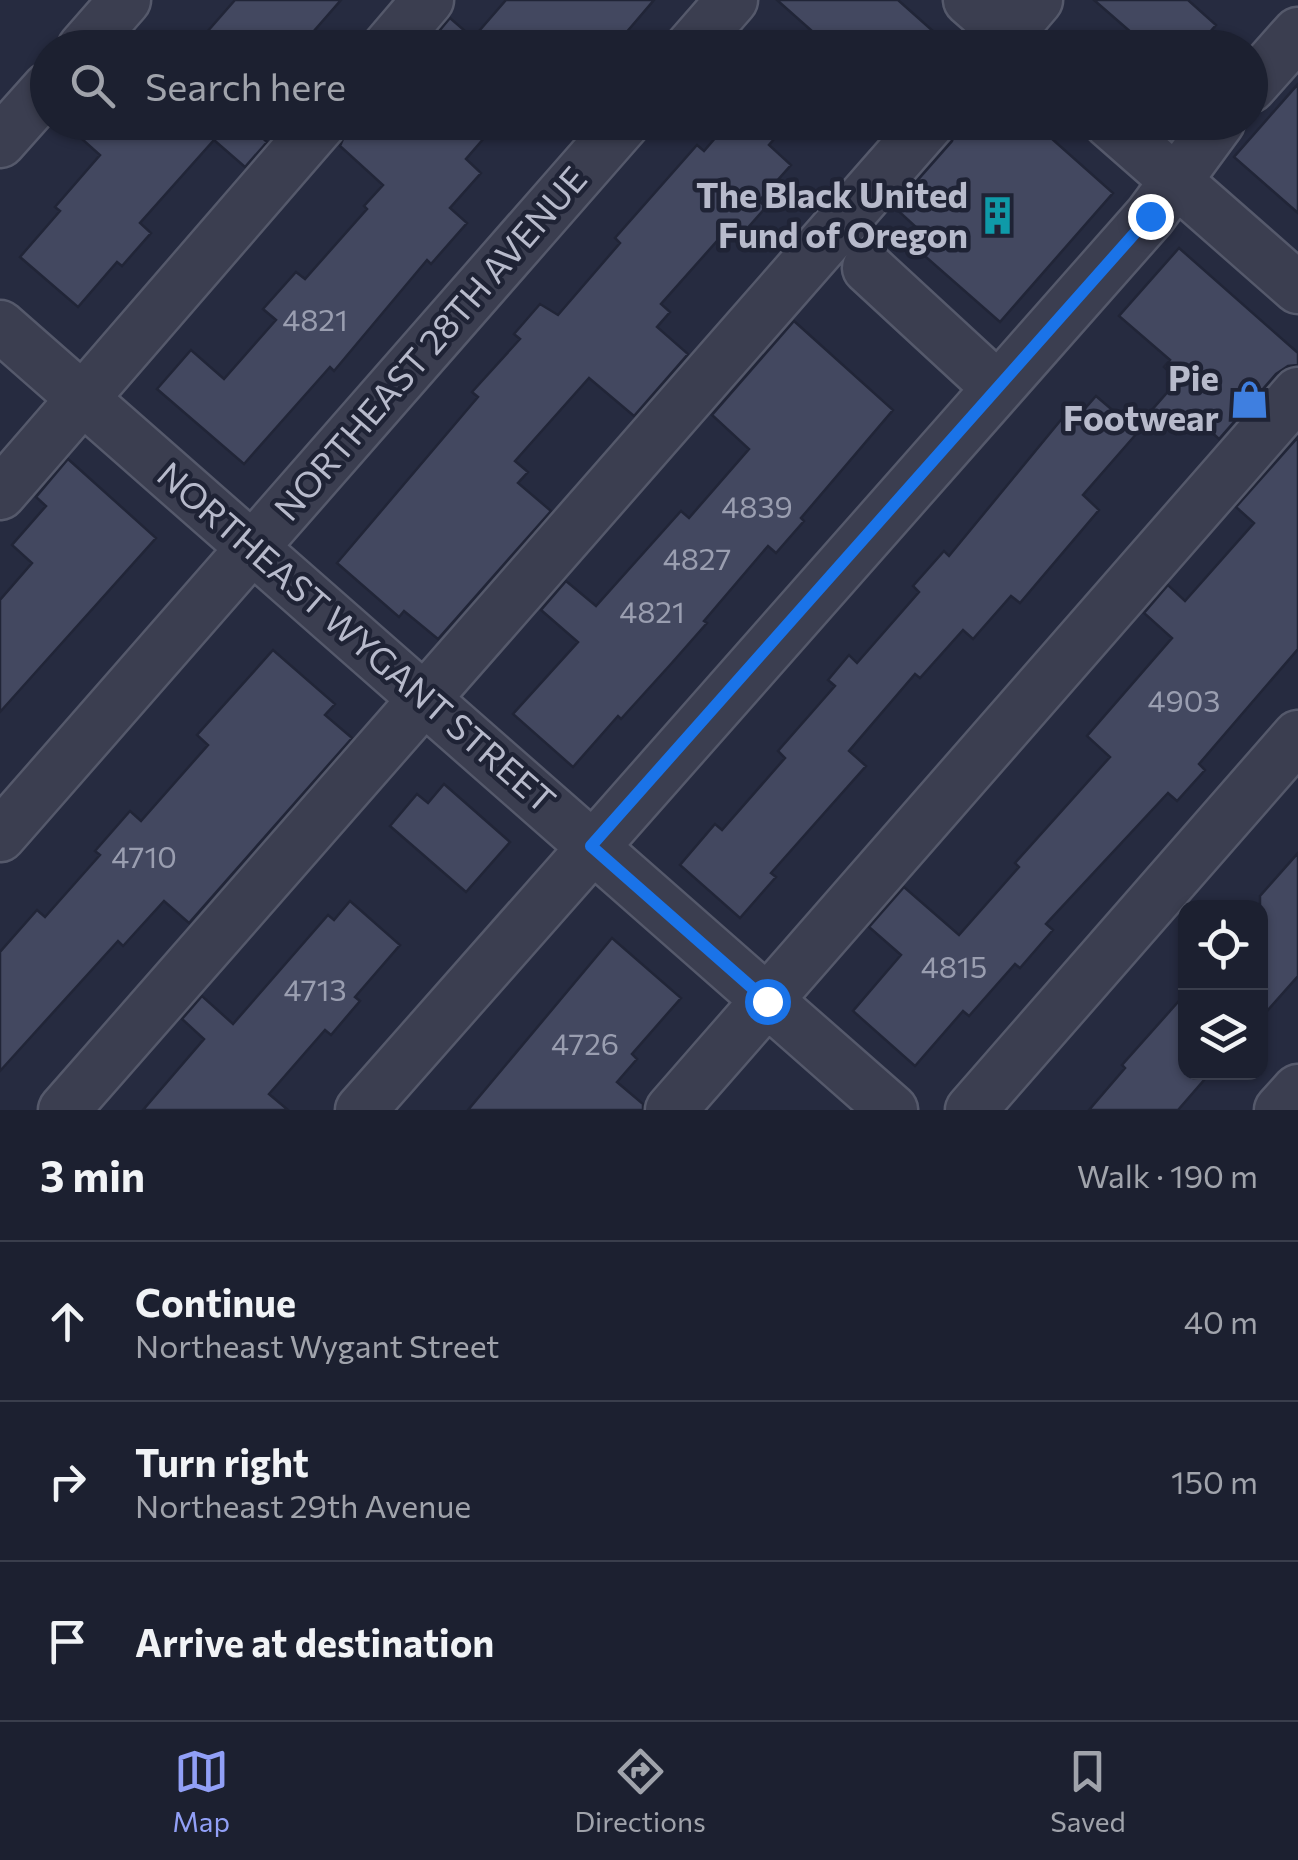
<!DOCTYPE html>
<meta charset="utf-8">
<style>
:root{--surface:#1c2030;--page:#292d3c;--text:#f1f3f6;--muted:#a0a3ab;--line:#3a3e4c;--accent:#919ff6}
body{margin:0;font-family:Commissioner,sans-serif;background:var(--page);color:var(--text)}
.controls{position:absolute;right:30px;bottom:30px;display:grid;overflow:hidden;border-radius:20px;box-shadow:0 2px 8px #0004}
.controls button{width:90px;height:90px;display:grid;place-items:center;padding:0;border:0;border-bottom:2px solid var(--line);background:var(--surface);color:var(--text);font:50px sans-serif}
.stop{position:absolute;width:30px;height:30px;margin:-22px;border:8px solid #1a73e8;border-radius:50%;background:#fff}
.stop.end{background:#1a73e8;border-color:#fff;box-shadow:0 2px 10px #0008}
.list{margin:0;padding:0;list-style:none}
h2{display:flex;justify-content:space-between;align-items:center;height:130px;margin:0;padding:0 40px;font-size:42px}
h2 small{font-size:32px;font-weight:400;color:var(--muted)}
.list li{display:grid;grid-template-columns:65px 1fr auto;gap:30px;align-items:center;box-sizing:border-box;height:160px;padding:0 40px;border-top:2px solid var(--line)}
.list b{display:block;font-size:38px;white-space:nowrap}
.list p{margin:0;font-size:32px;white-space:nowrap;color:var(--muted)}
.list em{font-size:32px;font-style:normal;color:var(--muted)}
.icon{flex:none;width:55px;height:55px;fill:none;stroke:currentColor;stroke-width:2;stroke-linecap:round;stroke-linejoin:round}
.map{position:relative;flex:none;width:1298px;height:1110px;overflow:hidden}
.search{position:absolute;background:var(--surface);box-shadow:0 2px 8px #0004;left:30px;right:30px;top:30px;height:110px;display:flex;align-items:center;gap:25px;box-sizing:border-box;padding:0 35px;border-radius:55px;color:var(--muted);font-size:38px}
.sheet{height:610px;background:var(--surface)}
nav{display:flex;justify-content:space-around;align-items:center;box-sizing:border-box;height:140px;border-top:2px solid var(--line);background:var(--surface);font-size:28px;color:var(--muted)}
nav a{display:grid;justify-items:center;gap:5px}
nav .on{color:var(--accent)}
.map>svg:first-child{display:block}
.building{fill:#434860;stroke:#212537;stroke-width:2.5}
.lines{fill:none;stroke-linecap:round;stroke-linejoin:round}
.minor-casing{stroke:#55596b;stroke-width:55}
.minor{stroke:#3b3e50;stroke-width:50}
.route{stroke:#1a73e8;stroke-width:12}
.labels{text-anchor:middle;stroke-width:9;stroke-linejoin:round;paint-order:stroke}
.number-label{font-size:30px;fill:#9a9eb0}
.poi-label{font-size:35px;font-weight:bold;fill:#b7bacb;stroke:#1f2335;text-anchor:end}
.street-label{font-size:35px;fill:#b7bacb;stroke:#1f2335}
</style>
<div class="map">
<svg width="1298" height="1110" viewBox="0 0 1298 1110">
<rect width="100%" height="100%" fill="#262b40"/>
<path class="building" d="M 235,0 L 341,0 L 299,48 L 193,48 Z
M 506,0 L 654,0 L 613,48 L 425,48 L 450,18 L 473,38 Z
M 777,0 L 898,0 L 952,48 L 831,48 Z
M 1094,0 L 1188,0 L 1216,25 L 1196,48 L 1121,48 L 1133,34 Z
M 1298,84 L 1298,213 L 1234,157 Z
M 63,122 L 245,122 L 267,142 L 245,167 L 214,140 L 140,223 L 151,233 L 122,266 L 117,262 L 78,307 L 20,257 L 60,211 L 55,207 L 100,155 Z
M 350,122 L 498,122 L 466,159 L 481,173 L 450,208 L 467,223 L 431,264 L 427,260 L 334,371 L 330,367 L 244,464 L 157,389 L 191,350 L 224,379 L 276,320 L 263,309 L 296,272 L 305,279 L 367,209 L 364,206 L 383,185 L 340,146 Z
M 729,122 L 789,122 L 769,145 L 791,165 L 759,201 L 766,207 L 744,232 L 733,223 L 661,304 L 670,312 L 657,327 L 688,354 L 634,416 L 589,378 L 515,461 L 528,472 L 518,483 L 551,511 L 438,639 L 404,611 L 399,617 L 337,563 L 478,397 L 472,392 L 520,339 L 514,334 L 540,304 L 558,315 L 620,243 L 615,238 L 697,145 L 704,151 Z
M 958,122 L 1033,122 L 1113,193 L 1000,322 L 918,250 L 929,239 L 894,207 L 952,141 Z
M 1179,248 L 1298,353 L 1298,365 L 1288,366 L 1276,374 L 1219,439 L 1193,415 L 1176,434 L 1151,411 L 1178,380 L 1164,367 L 1170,360 L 1119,316 Z
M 794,321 L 893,410 L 801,518 L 804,521 L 776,553 L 768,546 L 704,621 L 707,623 L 670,665 L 621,719 L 618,716 L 573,767 L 513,714 L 578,642 L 541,610 L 566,581 L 596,606 L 681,511 L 689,518 L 749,449 L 712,415 Z
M 1096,396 L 1138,432 L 1083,495 L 1099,510 L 1020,603 L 1011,596 L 973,639 L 963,630 L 920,678 L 915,674 L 849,751 L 866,766 L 771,873 L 776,877 L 740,918 L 680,865 L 715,824 L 722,830 L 785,758 L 778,751 L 835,686 L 828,680 L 849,655 L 857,663 L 919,592 L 913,586 L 944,551 L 949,556 L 1074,404 L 1082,412 Z
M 1298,437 L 1298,649 L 1199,764 L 1205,770 L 1177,801 L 1168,793 L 1046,924 L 1053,930 L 1020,968 L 1015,964 L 969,1016 L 963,1011 L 915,1066 L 853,1011 L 901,955 L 869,927 L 904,887 L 959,935 L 1019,867 L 1015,863 L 1110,757 L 1087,736 L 1172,638 L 1144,613 L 1168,585 L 1185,601 L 1254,523 L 1236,507 Z
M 68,459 L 156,538 L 0,712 L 0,600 L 32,563 L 12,545 L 46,506 L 36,497 Z
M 273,650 L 335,704 L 325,715 L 352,738 L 189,923 L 164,901 L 123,946 L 118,941 L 0,1071 L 0,952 L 37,910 L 45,917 L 100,855 L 95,851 L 130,811 L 141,821 L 208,745 L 197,735 Z
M 444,784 L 510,842 L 466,892 L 390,826 L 417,794 L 428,803 Z
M 1298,853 L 1298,976 L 1260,1019 L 1260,896 Z
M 350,901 L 400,945 L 355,997 L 360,1001 L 331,1035 L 325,1030 L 269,1094 L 288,1110 L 143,1110 L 204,1039 L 182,1019 L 202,996 L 233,1024 L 328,915 L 334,920 Z
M 612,938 L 681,998 L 632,1054 L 637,1059 L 617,1082 L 643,1104 L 643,1110 L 468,1110 Z
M 1186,993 L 1186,1072 L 1211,1072 L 1178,1110 L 1089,1110 L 1125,1068 L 1122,1065 Z"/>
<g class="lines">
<defs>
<path id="minor" d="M 969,0 L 1024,48
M 83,48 L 125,0
M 387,48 L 428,0
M 690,48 L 732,0
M 996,48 L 1037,0
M 1250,87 L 1298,33
M 1109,122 L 1298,288
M 0,142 L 48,88
M 868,268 L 998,388
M 0,326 L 892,1110
M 0,494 L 322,122
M 0,836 L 625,122
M 64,1110 L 930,122
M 361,1110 L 1150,216 L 1219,122
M 671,1110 L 1298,393
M 971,1110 L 1298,736
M 1280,1110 L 1298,1090"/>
</defs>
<use href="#minor" class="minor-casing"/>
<use href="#minor" class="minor"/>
</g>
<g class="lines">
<path class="route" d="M 767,1001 L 591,846 L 1150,216"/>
</g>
<defs>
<symbol id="building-bare" viewBox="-9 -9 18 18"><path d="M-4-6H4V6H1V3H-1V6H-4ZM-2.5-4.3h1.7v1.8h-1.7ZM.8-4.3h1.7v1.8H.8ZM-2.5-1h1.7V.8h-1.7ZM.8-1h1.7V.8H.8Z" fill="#0f9aa8" stroke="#1f2335" stroke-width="2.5" paint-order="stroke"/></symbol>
<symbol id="shop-bare" viewBox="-9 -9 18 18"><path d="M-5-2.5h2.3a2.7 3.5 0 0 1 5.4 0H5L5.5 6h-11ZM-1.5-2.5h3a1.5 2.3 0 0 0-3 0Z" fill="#3f7fe0" stroke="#1f2335" stroke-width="2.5" paint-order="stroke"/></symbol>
</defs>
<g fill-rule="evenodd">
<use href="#building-bare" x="970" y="188" width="55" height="55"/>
<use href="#shop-bare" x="1222" y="372" width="55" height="55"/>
</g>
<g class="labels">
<g class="number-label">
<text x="315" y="331">4821</text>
<text x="757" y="518">4839</text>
<text x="697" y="570">4827</text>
<text x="652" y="623">4821</text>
<text x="1184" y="712">4903</text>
<text x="144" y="868">4710</text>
<text x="954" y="978">4815</text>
<text x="315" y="1001">4713</text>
<text x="585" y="1055">4726</text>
</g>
<g class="poi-label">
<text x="968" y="208">The Black United<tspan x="968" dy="40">Fund of Oregon</tspan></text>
<text x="1219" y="391">Pie<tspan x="1219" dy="40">Footwear</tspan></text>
</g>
<g class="street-label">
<text transform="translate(431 344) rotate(-49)" y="12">NORTHEAST 28TH AVENUE</text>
<text transform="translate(356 638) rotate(41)" y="12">NORTHEAST WYGANT STREET</text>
</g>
</g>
</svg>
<div class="controls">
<button><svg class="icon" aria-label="locate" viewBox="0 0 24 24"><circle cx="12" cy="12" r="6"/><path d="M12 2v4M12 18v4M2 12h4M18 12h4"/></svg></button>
<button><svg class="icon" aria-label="layers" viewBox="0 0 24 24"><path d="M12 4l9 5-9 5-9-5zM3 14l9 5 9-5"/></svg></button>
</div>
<div class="stop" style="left:767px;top:1001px"></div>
<div class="stop end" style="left:1150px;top:216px"></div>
<div class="search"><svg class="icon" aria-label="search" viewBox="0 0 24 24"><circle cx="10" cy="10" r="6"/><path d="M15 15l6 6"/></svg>Search here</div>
</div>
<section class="sheet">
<h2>3 min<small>Walk · 190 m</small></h2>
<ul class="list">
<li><svg class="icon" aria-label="ahead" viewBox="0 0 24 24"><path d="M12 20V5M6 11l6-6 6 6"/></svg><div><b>Continue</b><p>Northeast Wygant Street</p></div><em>40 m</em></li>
<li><svg class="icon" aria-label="right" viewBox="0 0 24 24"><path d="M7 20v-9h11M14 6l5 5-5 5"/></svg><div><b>Turn right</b><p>Northeast 29th Avenue</p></div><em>150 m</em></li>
<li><svg class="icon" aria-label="arrive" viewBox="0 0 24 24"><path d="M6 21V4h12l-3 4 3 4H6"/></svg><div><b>Arrive at destination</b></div></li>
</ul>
</section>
<nav>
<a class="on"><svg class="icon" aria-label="map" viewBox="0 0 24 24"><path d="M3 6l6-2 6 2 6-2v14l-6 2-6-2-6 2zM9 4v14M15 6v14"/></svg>Map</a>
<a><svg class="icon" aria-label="directions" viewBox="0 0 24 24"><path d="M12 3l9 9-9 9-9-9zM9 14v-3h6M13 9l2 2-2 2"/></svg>Directions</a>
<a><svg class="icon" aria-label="saved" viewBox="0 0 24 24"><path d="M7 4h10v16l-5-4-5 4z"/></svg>Saved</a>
</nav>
